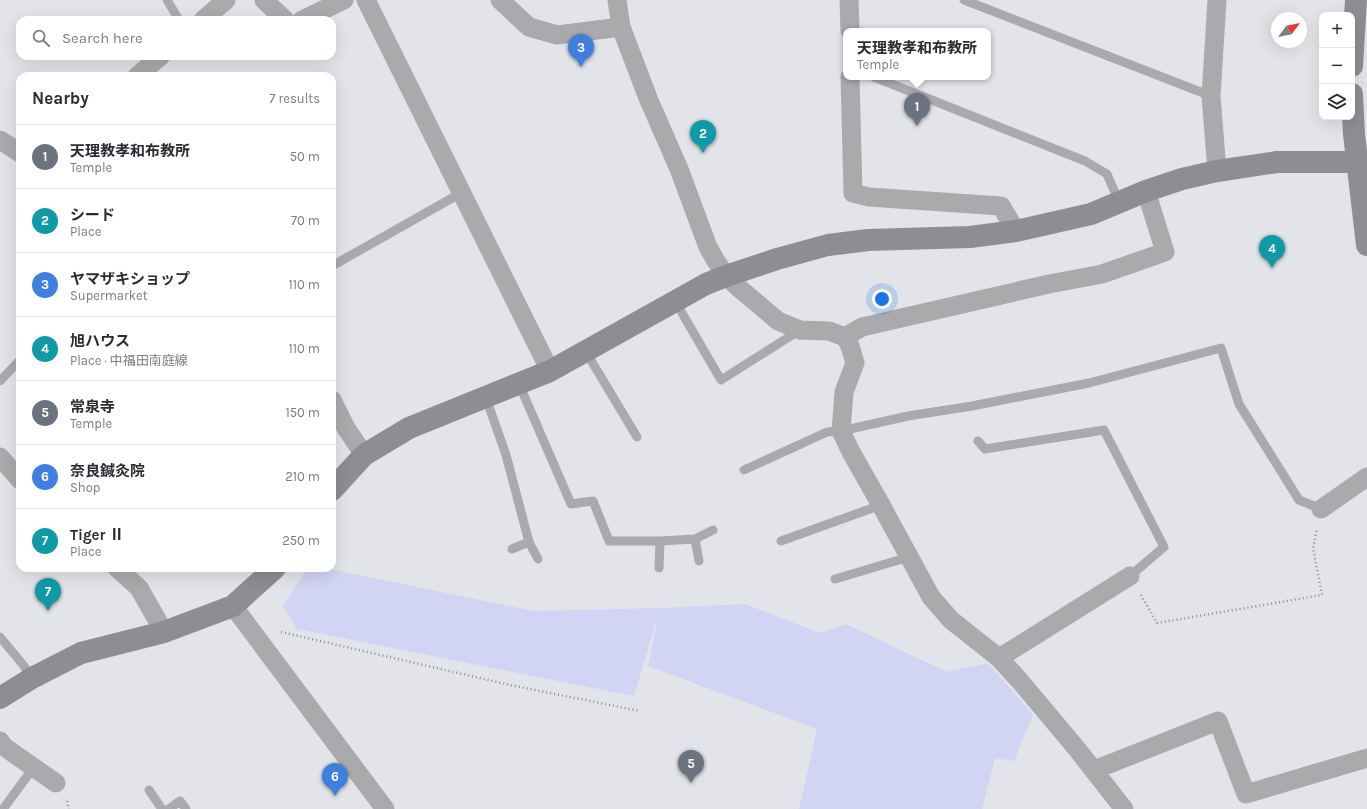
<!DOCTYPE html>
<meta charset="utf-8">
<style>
:root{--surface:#fff;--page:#f2f2f3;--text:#2b2b33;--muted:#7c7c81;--line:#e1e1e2;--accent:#6e5e2c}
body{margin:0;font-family:Karla,"Noto Sans JP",sans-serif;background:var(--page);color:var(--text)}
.controls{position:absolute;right:12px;top:12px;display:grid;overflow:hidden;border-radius:8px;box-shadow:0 4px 16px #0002}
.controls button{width:36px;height:36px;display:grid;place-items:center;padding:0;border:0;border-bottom:1px solid var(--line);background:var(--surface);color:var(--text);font:20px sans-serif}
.compass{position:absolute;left:1271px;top:12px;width:36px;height:36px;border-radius:50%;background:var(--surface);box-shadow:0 4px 16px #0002;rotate:58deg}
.you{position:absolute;left:882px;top:299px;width:14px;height:14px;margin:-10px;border:3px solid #fff;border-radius:50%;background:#1a73e8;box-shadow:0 0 0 6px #1a73e833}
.badge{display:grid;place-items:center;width:26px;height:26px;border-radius:50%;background:var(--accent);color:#fff;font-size:13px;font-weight:700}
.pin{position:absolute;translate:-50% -33px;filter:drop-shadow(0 1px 2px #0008)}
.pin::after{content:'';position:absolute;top:21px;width:14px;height:12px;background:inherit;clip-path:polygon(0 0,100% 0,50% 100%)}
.popup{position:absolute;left:843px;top:28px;width:148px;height:52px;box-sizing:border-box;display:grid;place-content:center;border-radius:8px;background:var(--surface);filter:drop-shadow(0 1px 3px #0005);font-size:13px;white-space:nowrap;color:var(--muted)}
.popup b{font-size:15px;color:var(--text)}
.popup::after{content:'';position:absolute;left:50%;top:100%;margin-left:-8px;border:8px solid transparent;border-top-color:var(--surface)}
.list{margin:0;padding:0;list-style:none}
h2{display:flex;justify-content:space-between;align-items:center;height:52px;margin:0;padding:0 16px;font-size:17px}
h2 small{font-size:13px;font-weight:400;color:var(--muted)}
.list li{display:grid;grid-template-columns:26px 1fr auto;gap:12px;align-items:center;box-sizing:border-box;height:64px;padding:0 16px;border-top:1px solid var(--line)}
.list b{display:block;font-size:15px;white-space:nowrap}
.list p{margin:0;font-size:13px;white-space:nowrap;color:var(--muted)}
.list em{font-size:13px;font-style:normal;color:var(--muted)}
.icon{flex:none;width:22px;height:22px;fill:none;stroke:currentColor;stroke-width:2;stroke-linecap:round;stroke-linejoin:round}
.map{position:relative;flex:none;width:1367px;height:809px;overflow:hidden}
.search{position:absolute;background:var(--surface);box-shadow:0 4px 16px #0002;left:16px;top:16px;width:320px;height:44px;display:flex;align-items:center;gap:10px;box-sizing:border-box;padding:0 14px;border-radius:12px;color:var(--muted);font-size:15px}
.panel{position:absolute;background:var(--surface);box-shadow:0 4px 16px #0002;left:16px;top:72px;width:320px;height:500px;border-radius:12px}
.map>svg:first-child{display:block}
.green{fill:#d1d4f2}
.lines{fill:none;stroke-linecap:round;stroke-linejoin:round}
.path{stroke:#8d8e91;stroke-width:2.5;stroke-dasharray:1 3;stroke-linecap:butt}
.lane{stroke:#aaaaac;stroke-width:9}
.street{stroke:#aaaaac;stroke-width:19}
.secondary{stroke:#8d8e91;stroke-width:22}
</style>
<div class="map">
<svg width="1367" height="809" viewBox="0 0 1367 809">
<rect width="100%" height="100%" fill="#e3e4e9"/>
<path class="green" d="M 307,568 L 325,568 L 533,611 L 660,608 L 745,604 L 820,633 L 846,624 L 947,672 L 988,663 L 1033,715 L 1014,761 L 995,758 L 982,809 L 799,809 L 817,729 L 648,666 L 658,616 L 634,696 L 297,629 L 283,606 Z"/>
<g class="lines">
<path class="path" d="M 1141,595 L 1157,623 L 1322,595 L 1313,548 L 1317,529
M 281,632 L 510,685 L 640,711
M 67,801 L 69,809"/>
<path class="lane" d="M 167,0 L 179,20
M 964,0 L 1211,96
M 874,77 L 1085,161 L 1107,174 L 1119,202
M 332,266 L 461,193
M 675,301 L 721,380 L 800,330
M 586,352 L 637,437
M 0,381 L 20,360
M 519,384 L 571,504 L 593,501 L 609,541 L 660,541 L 695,539 L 713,530
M 486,398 L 506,455 L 529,542 L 538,559
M 978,441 L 985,449 L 1104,430 L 1164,547 L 1130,576
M 744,470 L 827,432 L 841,431 L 908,416 L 972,406 L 1089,383 L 1221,348 L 1239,404 L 1299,500 L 1321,509
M 695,539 L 699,561
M 781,541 L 881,505
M 512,549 L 529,542
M 659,568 L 660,541
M 835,579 L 909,557
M 0,637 L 24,666 L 32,678
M 149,790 L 162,809
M 3,809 L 34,767
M 169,809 L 180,801 L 186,809"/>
<path class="street" d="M 264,0 L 285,20
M 366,0 L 550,371
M 500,0 L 529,27 L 557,35 L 621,27
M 617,0 L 621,27 L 648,98 L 679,169 L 708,247 L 716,261 L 726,276 L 739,288 L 778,321 L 800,330 L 829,331 L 845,337 L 850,346 L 855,363 L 844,392 L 841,431 L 851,452 L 881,505 L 931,597 L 951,620 L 999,658 L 1020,681 L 1077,749 L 1124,809
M 849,0 L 850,31
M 203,20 L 226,0
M 302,20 L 344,0
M 137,76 L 161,56
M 850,77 L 853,193 L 869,197 L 1001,206 L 1016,231
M 0,140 L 20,153
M 1217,171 L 1211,96 L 1217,0
M 845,337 L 862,327 L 1049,284 L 1102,274 L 1165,252 L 1146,191
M 332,400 L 346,428 L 364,455
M 0,457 L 20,480
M 1321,509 L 1367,477
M 117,568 L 139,588 L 164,632
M 233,606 L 385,809
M 999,658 L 1130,576
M 0,741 L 3,746 L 56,783
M 1094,770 L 1218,721 L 1246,794 L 1367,758"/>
<path class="secondary" d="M 1352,66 L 1356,0
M 1352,94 L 1354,134 L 1367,245
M 332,490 L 364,455 L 409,428 L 550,371 L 706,284 L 726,276 L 777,259 L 828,245 L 868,240 L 970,237 L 1016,231 L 1091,214 L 1146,191 L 1182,179 L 1217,171 L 1277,162 L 1367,162
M 0,698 L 32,678 L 81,653 L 164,632 L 233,606 L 275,568"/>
</g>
</svg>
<div class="controls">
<button>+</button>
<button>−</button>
<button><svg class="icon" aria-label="layers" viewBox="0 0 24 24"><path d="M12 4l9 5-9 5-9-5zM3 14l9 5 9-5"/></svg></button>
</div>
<svg class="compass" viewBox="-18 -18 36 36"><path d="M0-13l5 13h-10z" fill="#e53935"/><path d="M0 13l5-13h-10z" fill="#7c7c81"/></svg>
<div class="you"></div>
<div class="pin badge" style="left:917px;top:126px;background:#6b7280">1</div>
<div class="popup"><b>天理教孝和布教所</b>Temple</div>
<div class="pin badge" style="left:703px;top:153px;background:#0f9aa8">2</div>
<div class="pin badge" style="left:581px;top:67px;background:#3f7fe0">3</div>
<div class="pin badge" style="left:1272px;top:268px;background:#0f9aa8">4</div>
<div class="pin badge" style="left:691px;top:783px;background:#6b7280">5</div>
<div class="pin badge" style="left:335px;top:796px;background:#3f7fe0">6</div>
<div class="pin badge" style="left:48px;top:611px;background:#0f9aa8">7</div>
<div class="search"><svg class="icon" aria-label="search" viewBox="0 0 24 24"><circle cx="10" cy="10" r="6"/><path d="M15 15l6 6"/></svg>Search here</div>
<section class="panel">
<h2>Nearby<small>7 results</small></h2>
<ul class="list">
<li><span class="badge" style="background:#6b7280">1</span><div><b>天理教孝和布教所</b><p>Temple</p></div><em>50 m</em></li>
<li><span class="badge" style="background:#0f9aa8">2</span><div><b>シード</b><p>Place</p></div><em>70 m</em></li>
<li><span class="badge" style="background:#3f7fe0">3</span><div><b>ヤマザキショップ</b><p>Supermarket</p></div><em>110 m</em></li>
<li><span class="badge" style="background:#0f9aa8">4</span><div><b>旭ハウス</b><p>Place · 中福田南庭線</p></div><em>110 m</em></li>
<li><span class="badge" style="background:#6b7280">5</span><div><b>常泉寺</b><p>Temple</p></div><em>150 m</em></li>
<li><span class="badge" style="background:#3f7fe0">6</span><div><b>奈良鍼灸院</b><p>Shop</p></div><em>210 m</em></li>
<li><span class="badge" style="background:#0f9aa8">7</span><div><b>Tiger Ⅱ</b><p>Place</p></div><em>250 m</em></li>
</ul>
</section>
</div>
